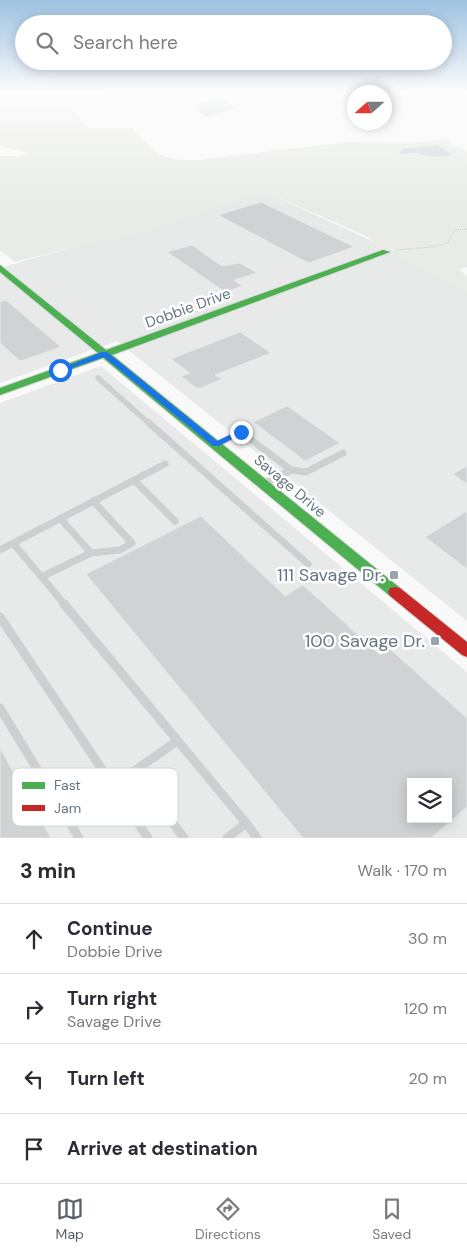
<!DOCTYPE html>
<meta charset="utf-8">
<style>
:root{--surface:#fff;--page:#f2f2f3;--text:#2b2b33;--muted:#7c7c81;--line:#e1e1e2;--accent:#5c6169}
body{margin:0;font-family:"DM Sans",sans-serif;background:var(--page);color:var(--text)}
.controls{position:absolute;right:15px;bottom:15px;display:grid;overflow:hidden;border-radius:0px;box-shadow:0 2px 12px #0003}
.controls button{width:45px;height:45px;display:grid;place-items:center;padding:0;border:0;border-bottom:1px solid var(--line);background:var(--surface);color:var(--text);font:25px sans-serif}
.compass{position:absolute;left:347px;top:85px;width:45px;height:45px;border-radius:50%;background:var(--surface);box-shadow:0 2px 12px #0003;rotate:249deg}
.stop{position:absolute;width:15px;height:15px;margin:-11px;border:4px solid #1a73e8;border-radius:50%;background:#fff}
.stop.end{background:#1a73e8;border-color:#fff;box-shadow:0 1px 5px #0008}
.list{margin:0;padding:0;list-style:none}
h2{display:flex;justify-content:space-between;align-items:center;height:65px;margin:0;padding:0 20px;font-size:21px}
h2 small{font-size:16px;font-weight:400;color:var(--muted)}
.list li{display:grid;grid-template-columns:32px 1fr auto;gap:15px;align-items:center;box-sizing:border-box;height:70px;padding:0 20px;border-top:1px solid var(--line)}
.list b{display:block;font-size:19px;white-space:nowrap}
.list p{margin:0;font-size:16px;white-space:nowrap;color:var(--muted)}
.list em{font-size:16px;font-style:normal;color:var(--muted)}
.icon{flex:none;width:28px;height:28px;fill:none;stroke:currentColor;stroke-width:2;stroke-linecap:round;stroke-linejoin:round}
.map{position:relative;flex:none;width:467px;height:838px;overflow:hidden}
.search{position:absolute;background:var(--surface);box-shadow:0 2px 12px #0003;left:15px;right:15px;top:15px;height:55px;display:flex;align-items:center;gap:12px;box-sizing:border-box;padding:0 18px;border-radius:28px;color:var(--muted);font-size:19px}
.sheet{height:345px;background:var(--surface)}
nav{display:flex;justify-content:space-around;align-items:center;box-sizing:border-box;height:70px;border-top:1px solid var(--line);background:var(--surface);font-size:14px;color:var(--muted)}
nav a{display:grid;justify-items:center;gap:2px}
nav .on{color:var(--accent)}
.map>svg:first-child{display:block}
.built{fill:#e8e9e9;fill-rule:evenodd}
.green{fill:#e8ebe6}
.water{fill:#ced6d9}
.building{fill:#d0d2d3;stroke:#e8e8e8;fill-rule:evenodd}
.lines{fill:none;stroke-linecap:round;stroke-linejoin:round}
.fast-casing{stroke:#d5d6d7;stroke-width:2}
.jam-casing{stroke:#d5d6d7;stroke-width:2}
.path{stroke:#cbcccd;stroke-width:1;stroke-dasharray:1 1;stroke-linecap:butt}
.lane-far2{stroke:#cecfd0;stroke-width:5.5}
.lane-far1{stroke:#cecfd0;stroke-width:7}
.lane{stroke:#cecfd0;stroke-width:9}
.fast{fill:#4caf50;fill-rule:evenodd}
.jam{fill:#c62828;fill-rule:evenodd}
.route{fill:#1a73e8}
.poi-dot{fill:#99a4ac;stroke:#fff;stroke-width:2}
.labels{text-anchor:middle;stroke-width:5;stroke-linejoin:round;paint-order:stroke}
.street-label{font-size:15px;fill:#657683;stroke:#fff}
.near-poi-label{font-size:18px;fill:#657683;stroke:#fff;text-anchor:end}
.key{fill:#fff;stroke:#d1d6da;stroke-width:1}
.key-label{font-size:14px;fill:#657683}
</style>
<div class="map">
<svg width="467" height="838" viewBox="0 0 467 838">
<rect width="100%" height="100%" fill="#f9f9f9"/>
<path class="built" d="M 266,192 L 467,285 L 467,621 L 117,341 L 0,383 L 0,268 Z
M 101,366 L 467,672 L 467,838 L 0,838 L 0,403 ZM 411,782 L 448,782 L 448,819 L 411,819 Z"/>
<path class="green" d="M 0,93 L 25,93 L 26,99 L 81,99 L 92,93 L 106,93 L 87,103 L 71,105 L 87,127 L 90,128 L 133,128 C 156,156 162,160 198,160 L 347,142 L 413,143 L 445,139 L 453,142 L 448,144 L 467,151 L 467,267 L 459,269 L 467,276 L 467,293 L 387,251 L 364,235 L 266,192 L 136,235 L 69,248 L 15,262 L 0,250 L 0,156 L 20,156 L 29,153 L 0,146 Z"/>
<path class="water" d="M 25,93 L 92,93 L 81,99 L 74,100 L 26,99 L 23,97 Z
M 223,100 L 237,108 L 206,117 L 200,112 L 197,103 Z
M 437,145 L 452,154 C 441,159 431,156 420,154 C 413,152 406,154 399,154 L 402,149 Z"/>
<path class="building" d="M 261,202 L 354,247 L 308,263 L 218,215 Z
M 192,245 L 222,266 L 240,263 L 257,273 L 234,280 L 242,286 L 225,292 L 167,252 Z
M 6,300 L 61,347 L 20,361 L 0,343 L 0,302 Z
M 240,332 L 271,353 L 215,375 L 222,379 L 201,388 L 196,388 L 181,376 L 190,373 L 171,359 Z
M 287,406 L 340,443 L 305,461 L 253,422 Z
M 467,466 L 467,484 L 453,474 Z
M 467,511 L 467,569 L 425,537 Z
M 201,516 L 285,596 L 303,585 L 380,655 L 389,648 L 467,718 L 467,807 L 431,838 L 303,838 L 86,574 ZM 411,782 L 448,782 L 448,819 L 411,819 Z
M 0,748 L 51,838 L 0,838 Z"/>
<g class="lines">
<defs>
<path id="fast" d="M 383,250 L 390,252 L 112,355 L 400,588 L 402,592 L 400,596 L 395,597 L 390,596 L 103,358 L 0,395 L 0,388 L 98,353 L 0,272 L 0,265 L 106,350 Z"/>
<path id="jam" d="M 395,587 L 400,588 L 467,642 L 467,657 L 462,655 L 390,596 L 388,592 L 390,588 Z"/>
</defs>
<use href="#fast" class="fast-casing"/>
<use href="#jam" class="jam-casing"/>
<path class="path" d="M 396,250 L 432,247 L 447,243 L 455,230 L 467,229"/>
<path class="lane-far2" d="M 98,378 L 151,425"/>
<path class="lane-far1" d="M 149,423 L 308,564
M 216,445 L 241,432 L 291,470 L 265,483
M 291,470 L 306,472 L 343,453
M 134,480 L 175,521
M 13,543 L 65,605
M 0,550 L 165,464
M 91,553 L 120,550 L 132,543 L 93,501
M 41,577 L 91,553 L 60,518"/>
<path class="lane" d="M 64,604 L 246,823
M 0,617 L 148,838
M 0,708 L 79,838
M 134,771 L 184,838
M 113,786 L 177,741
M 227,838 L 246,823 L 257,838"/>
<use href="#fast" class="fast"/>
<use href="#jam" class="jam"/>
</g>
<linearGradient id="sky" x2="0" y2="1"><stop stop-color="#9dc2e2"/><stop offset="0.44" stop-color="#fcfcfc"/><stop offset="1" stop-color="#fcfcfc" stop-opacity="0"/></linearGradient>
<rect width="467" height="210" fill="url(#sky)"/>
<path class="route" d="M 102,352 L 107,352 L 217,441 L 238,431 L 245,432 L 219,446 L 213,446 L 104,357 L 63,371 L 57,370 Z"/>
<g class="poi-dot">
<rect x="389" y="570" width="10" height="10" rx="2.5"/>
<rect x="430" y="636" width="10" height="10" rx="2.5"/>
</g>
<g class="labels">
<g class="street-label">
<text transform="translate(188 308) rotate(-20)" y="5">Dobbie Drive</text>
<text transform="translate(290 486) rotate(40)" y="5">Savage Drive</text>
</g>
<g class="near-poi-label">
<text x="384" y="581">111 Savage Dr.</text>
<text x="425" y="647">100 Savage Dr.</text>
</g>
</g>
<rect x="12" y="768" width="166" height="58" rx="8" class="key"/>
<rect x="22" y="782" width="23" height="7" fill="#4caf50"/>
<rect x="22" y="805" width="23" height="6" fill="#c62828"/>
<g class="key-label">
<text x="54" y="790">Fast</text>
<text x="54" y="813">Jam</text>
</g>
</svg>
<div class="controls">
<button><svg class="icon" aria-label="layers" viewBox="0 0 24 24"><path d="M12 4l9 5-9 5-9-5zM3 14l9 5 9-5"/></svg></button>
</div>
<svg class="compass" viewBox="-18 -18 36 36"><path d="M0-13l5 13h-10z" fill="#e53935"/><path d="M0 13l5-13h-10z" fill="#7c7c81"/></svg>
<div class="stop" style="left:60px;top:370px"></div>
<div class="stop end" style="left:241px;top:432px"></div>
<div class="search"><svg class="icon" aria-label="search" viewBox="0 0 24 24"><circle cx="10" cy="10" r="6"/><path d="M15 15l6 6"/></svg>Search here</div>
</div>
<section class="sheet">
<h2>3 min<small>Walk · 170 m</small></h2>
<ul class="list">
<li><svg class="icon" aria-label="ahead" viewBox="0 0 24 24"><path d="M12 20V5M6 11l6-6 6 6"/></svg><div><b>Continue</b><p>Dobbie Drive</p></div><em>30 m</em></li>
<li><svg class="icon" aria-label="right" viewBox="0 0 24 24"><path d="M7 20v-9h11M14 6l5 5-5 5"/></svg><div><b>Turn right</b><p>Savage Drive</p></div><em>120 m</em></li>
<li><svg class="icon" aria-label="left" viewBox="0 0 24 24"><path d="M17 20v-9H6M10 6l-5 5 5 5"/></svg><div><b>Turn left</b></div><em>20 m</em></li>
<li><svg class="icon" aria-label="arrive" viewBox="0 0 24 24"><path d="M6 21V4h12l-3 4 3 4H6"/></svg><div><b>Arrive at destination</b></div></li>
</ul>
</section>
<nav>
<a class="on"><svg class="icon" aria-label="map" viewBox="0 0 24 24"><path d="M3 6l6-2 6 2 6-2v14l-6 2-6-2-6 2zM9 4v14M15 6v14"/></svg>Map</a>
<a><svg class="icon" aria-label="directions" viewBox="0 0 24 24"><path d="M12 3l9 9-9 9-9-9zM9 14v-3h6M13 9l2 2-2 2"/></svg>Directions</a>
<a><svg class="icon" aria-label="saved" viewBox="0 0 24 24"><path d="M7 4h10v16l-5-4-5 4z"/></svg>Saved</a>
</nav>
